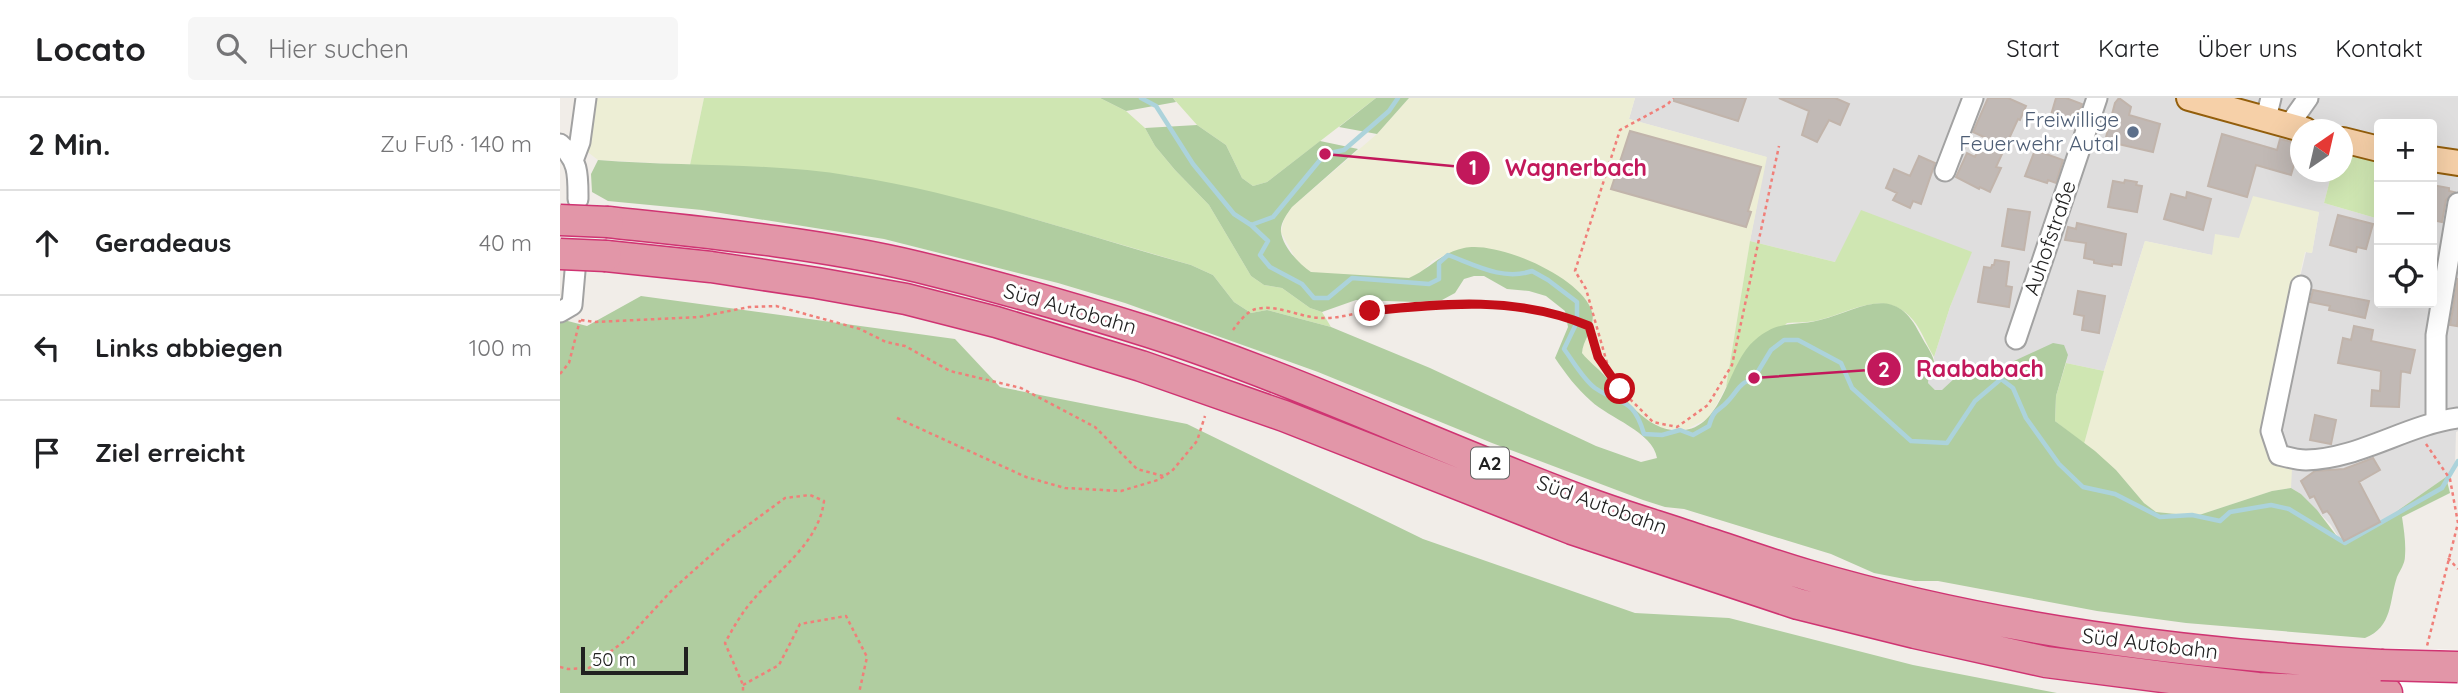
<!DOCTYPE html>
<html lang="de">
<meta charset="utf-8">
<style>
:root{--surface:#fff;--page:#f6f6f6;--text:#202124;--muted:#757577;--line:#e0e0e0}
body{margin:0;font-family:Quicksand,sans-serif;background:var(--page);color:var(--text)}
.controls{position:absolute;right:21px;top:21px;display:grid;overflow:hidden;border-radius:7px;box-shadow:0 7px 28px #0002}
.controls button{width:63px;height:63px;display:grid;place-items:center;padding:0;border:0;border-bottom:2px solid var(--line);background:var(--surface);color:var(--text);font:35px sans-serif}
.compass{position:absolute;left:1730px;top:21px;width:63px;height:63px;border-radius:50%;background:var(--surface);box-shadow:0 7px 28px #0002;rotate:34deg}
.scale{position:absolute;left:21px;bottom:18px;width:107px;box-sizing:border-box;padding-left:7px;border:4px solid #212121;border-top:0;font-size:19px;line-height:24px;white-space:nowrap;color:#212121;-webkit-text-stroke:5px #fff;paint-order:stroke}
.stop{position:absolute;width:21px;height:21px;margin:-16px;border:5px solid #c30e18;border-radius:50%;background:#fff}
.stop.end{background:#c30e18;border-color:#fff;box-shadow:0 2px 7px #0008}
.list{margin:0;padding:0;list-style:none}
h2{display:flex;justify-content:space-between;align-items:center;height:91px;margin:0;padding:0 28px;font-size:30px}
h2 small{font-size:23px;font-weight:400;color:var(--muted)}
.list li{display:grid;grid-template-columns:46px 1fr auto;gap:21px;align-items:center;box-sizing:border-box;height:105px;padding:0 28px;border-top:2px solid var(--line)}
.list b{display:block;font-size:26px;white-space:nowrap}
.list em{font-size:23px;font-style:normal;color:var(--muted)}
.icon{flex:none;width:38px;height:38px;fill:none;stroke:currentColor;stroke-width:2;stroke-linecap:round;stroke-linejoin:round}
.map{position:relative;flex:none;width:1898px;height:595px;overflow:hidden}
header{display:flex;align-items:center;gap:42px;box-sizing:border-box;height:98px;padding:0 35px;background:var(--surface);border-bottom:2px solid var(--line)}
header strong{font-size:33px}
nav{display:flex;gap:38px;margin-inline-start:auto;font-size:24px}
.search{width:490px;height:63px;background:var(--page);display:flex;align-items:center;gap:18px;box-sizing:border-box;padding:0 24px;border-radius:7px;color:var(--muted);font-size:26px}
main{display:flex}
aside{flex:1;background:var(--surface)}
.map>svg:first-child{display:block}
.residential{fill:#dfdede;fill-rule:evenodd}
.farmland{fill:#edeed5}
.grass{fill:#cfe6b2}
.forest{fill:#b0cda0}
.pier{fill:#fff}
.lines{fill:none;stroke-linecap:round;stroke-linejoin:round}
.stream{stroke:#acd3db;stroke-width:4.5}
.building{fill:#c1b9b5;stroke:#c1b4ab;stroke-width:2}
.minor-casing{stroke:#a2a2a2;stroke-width:23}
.major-casing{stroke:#935e0b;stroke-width:28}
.highway-casing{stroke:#cf3472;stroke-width:33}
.path{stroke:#f07f79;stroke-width:2.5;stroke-dasharray:3.5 3.5;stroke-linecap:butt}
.minor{stroke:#fff;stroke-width:19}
.major{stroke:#f6d0a8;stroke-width:24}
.highway{stroke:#e296a8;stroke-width:30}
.highway-bridge-casing{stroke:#cf3472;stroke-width:33;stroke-linecap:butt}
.highway-bridge{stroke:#e296a8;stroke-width:30}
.route{stroke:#c30e18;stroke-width:9}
.service-dot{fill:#5c6f8a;stroke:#fff;stroke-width:2.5}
.labels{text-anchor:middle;stroke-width:6;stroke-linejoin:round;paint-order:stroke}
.shield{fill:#fff;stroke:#646464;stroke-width:2}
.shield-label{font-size:19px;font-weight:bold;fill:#212121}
.service-label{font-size:21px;fill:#4e5e75;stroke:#fff;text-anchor:end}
.street-label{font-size:21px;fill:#212121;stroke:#fff}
.leader{fill:none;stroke:#c2185b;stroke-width:2.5}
.callout-dot{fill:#c2185b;stroke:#fff;stroke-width:2.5}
.mark-label{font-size:21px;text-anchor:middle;font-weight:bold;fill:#fff}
.callout-label{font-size:23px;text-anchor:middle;font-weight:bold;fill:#c2185b;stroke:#fff;stroke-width:6;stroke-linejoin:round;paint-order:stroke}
</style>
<header>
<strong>Locato</strong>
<div class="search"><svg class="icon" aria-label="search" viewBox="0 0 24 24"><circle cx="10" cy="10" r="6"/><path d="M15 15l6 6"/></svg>Hier suchen</div>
<nav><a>Start</a><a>Karte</a><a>Über uns</a><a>Kontakt</a></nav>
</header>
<main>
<aside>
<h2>2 Min.<small>Zu Fuß · 140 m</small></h2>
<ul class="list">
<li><svg class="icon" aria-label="ahead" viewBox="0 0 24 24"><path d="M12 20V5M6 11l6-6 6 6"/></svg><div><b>Geradeaus</b></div><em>40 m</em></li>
<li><svg class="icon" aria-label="left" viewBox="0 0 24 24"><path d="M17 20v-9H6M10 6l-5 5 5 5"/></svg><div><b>Links abbiegen</b></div><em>100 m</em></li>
<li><svg class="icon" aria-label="arrive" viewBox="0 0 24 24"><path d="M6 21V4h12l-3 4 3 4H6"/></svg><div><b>Ziel erreicht</b></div></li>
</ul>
</aside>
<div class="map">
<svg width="1898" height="595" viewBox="0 0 1898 595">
<rect width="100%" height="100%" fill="#f1ede8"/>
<path class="residential" d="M 1075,0 L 1898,0 L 1898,333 L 1896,334 L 1895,369 L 1886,379 L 1840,411 L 1822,426 L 1782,445 L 1771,427 L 1741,396 L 1731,390 L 1731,371 L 1712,360 L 1720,264 L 1746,154 L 1752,155 L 1759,114 L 1678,141 L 1652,157 L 1585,143 L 1544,273 L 1506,265 L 1508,257 L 1441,269 L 1423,265 L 1382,293 L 1375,292 L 1368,285 L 1369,277 L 1375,269 L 1374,259 L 1390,209 L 1411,154 L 1275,164 L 1190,143 L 1206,59 L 1069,21 ZM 1819,26 L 1872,26 L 1872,205 L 1819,205 L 1819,121 L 1764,105 L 1772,74 L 1741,74 L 1741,32 L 1783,32 L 1819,57 Z"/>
<path class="farmland" d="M 33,0 L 144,0 L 130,67 L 38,62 L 25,52 Z
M 849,0 L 1075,0 L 1069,21 L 1207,59 L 1190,143 L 1166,289 L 1149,320 L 1125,332 L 1103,330 L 1089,323 L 1064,302 L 1042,274 L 1030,266 L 1022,255 L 1023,245 L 1032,228 L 1033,216 L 889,155 L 872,163 L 861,175 L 849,180 L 763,176 L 751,174 L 739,167 L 721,134 L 724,121 L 732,109 L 817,36 Z
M 1693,98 L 1759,114 L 1752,155 L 1745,154 L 1720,264 L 1712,360 L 1732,371 L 1731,390 L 1712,393 L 1636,418 L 1596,414 L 1584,405 L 1556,372 L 1524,346 L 1544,273 L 1585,143 L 1652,157 L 1655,136 L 1679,140 Z"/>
<path class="grass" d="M 144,0 L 540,0 L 566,13 L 585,30 L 595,48 L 615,72 L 649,107 L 691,178 L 704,187 L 722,190 L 750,210 L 762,214 L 771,229 L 707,212 L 691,215 L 674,204 L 653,177 L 631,167 L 467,119 L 292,78 L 211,70 L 130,67 Z
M 613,0 L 816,0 L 707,84 L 693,88 L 682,80 L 666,47 L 637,27 Z
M 1783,49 L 1819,57 L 1819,121 L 1764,105 L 1772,74 L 1783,74 Z
M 1301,112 L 1412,154 L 1390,209 L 1374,259 C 1367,248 1361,231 1353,222 C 1326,189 1291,214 1259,222 C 1249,225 1237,224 1227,225 L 1166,289 L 1190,143 L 1275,164 Z
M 1506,265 L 1544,273 L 1524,346 L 1495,323 L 1496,298 Z"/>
<path class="forest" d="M 540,0 L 613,0 L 616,4 L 566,13 Z
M 816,0 L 849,0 L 817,36 L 779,29 Z
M 637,27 L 666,47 L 682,80 L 693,88 L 707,84 L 760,43 L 798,51 L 732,109 C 727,116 720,125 721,134 C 723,149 739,166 751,174 L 849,180 C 870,171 880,155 904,150 C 937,142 1023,180 1032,214 C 1036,229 1023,241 1022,255 C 1029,264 1037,269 1044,277 C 1066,300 1088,337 1125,332 C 1164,327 1168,264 1195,242 C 1219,221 1233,229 1260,222 C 1301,211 1335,184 1360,236 C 1366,248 1374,256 1375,269 L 1369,277 L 1368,285 L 1375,292 L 1382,292 L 1410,266 L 1423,265 L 1441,269 L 1493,245 L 1504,247 L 1508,257 L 1496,298 L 1495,323 L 1535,353 L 1556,372 L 1584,405 L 1596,414 L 1636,418 L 1712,393 L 1731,390 L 1741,396 L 1757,412 L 1782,445 L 1822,426 L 1840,411 L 1886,379 L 1890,395 L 1842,419 C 1844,432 1846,445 1845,458 C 1845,466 1840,472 1837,479 C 1829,503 1833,529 1805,540 L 1626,525 L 1537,513 L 1378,483 L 1355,483 L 1314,475 L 1271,456 L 1124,411 L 1105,409 L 1083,402 L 932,345 L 758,274 L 565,205 L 498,185 L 324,141 L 142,112 L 48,103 L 32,94 L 31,76 L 38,62 C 123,69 209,64 292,78 C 407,96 519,136 631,167 L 653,177 L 674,204 L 691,215 L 707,212 L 771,229 L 870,270 L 1036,348 L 1081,364 L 1097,360 C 1093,334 1049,320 1031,303 C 1017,291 1005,275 995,260 L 1008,229 L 1005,213 L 986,198 L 969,193 L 947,191 L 924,178 L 914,178 L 904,181 L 895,195 L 882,202 L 856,204 L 796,202 L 762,214 L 750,210 L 722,190 L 704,187 L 691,178 L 649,107 L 615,72 L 595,48 L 585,30 Z
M 81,198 L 395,241 L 440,289 L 627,326 L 863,441 L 1075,515 L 1169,520 L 1353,567 L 1497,595 L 0,595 L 0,221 L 27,228 Z"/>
<path class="pier" d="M 1824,550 L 1898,552 L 1898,595 L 1816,595 Z"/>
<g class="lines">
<path class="stream" d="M 581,0 L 596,8 L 633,66 L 674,116 L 691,127 L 708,143 L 700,157 L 710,169 L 742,186 L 754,200 L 768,200 L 792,180 L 869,186 L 879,181 L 879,165 L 888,157 C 915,167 943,183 972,173 L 988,182 L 1017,204 L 1017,224 L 1004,251 C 1013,263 1023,281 1035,290 C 1061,308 1073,298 1084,336 L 1102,337 L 1120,332 L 1133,337 L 1149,328 C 1155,308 1158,315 1169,302 C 1180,290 1177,287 1194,280 L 1211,252 L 1224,242 L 1238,242 L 1281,265 L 1292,290 L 1351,343 L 1387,345 L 1415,303 L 1441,281 L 1453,290 L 1466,320 L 1499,366 L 1523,389 L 1555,396 L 1600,419 L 1632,417 L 1660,423 L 1670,414 L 1711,407 L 1729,411 L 1785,445 L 1882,390 L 1898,363
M 691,127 L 713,119 L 765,56 L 784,52 L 829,13 L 838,0"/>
</g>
<path class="building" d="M 1114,0 L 1186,0 L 1178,23 L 1114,3 Z
M 1219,0 L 1275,0 L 1289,6 L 1280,27 L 1269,22 L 1257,44 L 1242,37 L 1249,13 Z
M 1428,0 L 1448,0 L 1466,8 L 1460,22 L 1458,21 L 1436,69 L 1441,70 L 1430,94 L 1420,89 L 1419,91 L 1396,79 L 1407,55 L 1415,59 L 1424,39 L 1413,34 Z
M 1496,0 L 1506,0 L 1522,6 L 1516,25 L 1510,24 L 1509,27 L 1497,22 L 1498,19 L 1491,17 Z
M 1559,0 L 1571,9 L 1569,17 L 1600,26 L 1593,54 L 1545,43 L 1555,5 Z
M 1070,33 L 1201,69 L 1188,113 L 1191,114 L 1186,129 L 1051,91 Z
M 1662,36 L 1717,52 L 1720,41 L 1740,46 L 1731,77 L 1696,67 L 1687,99 L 1648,88 Z
M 1475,52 L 1503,62 L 1496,85 L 1488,82 L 1487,85 L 1465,78 Z
M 1359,58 L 1375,65 L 1361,106 L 1353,103 L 1350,110 L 1333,102 L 1337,95 L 1326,90 L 1334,71 L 1350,78 Z
M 1565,82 L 1577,84 L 1576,87 L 1582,88 L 1577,114 L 1548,109 L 1553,83 L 1564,85 Z
M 1872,87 L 1889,90 L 1889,93 L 1894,94 L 1886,102 L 1882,124 L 1872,122 Z
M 1627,94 L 1651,101 L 1643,132 L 1604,121 L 1611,96 L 1626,100 Z
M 1448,111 L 1470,114 L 1464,152 L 1442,148 Z
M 1778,117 L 1813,126 L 1806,151 L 1797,149 L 1796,154 L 1770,147 Z
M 1517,125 L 1566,136 L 1561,167 L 1552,166 L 1552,168 L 1534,165 L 1534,162 L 1524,160 L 1526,145 L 1505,142 L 1508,129 L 1516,131 Z
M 1435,162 L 1449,164 L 1446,188 L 1452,189 L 1449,209 L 1418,204 L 1424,169 L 1431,170 L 1432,167 L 1434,167 Z
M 1898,180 L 1898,219 L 1897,228 L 1890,227 Z
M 1753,192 L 1809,203 L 1805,220 L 1769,212 L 1770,208 L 1750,204 Z
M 1518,193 L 1545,198 L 1539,235 L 1522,232 L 1524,218 L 1514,216 Z
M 1794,228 L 1813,232 L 1811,243 L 1855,252 L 1850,275 L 1841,273 L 1839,309 L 1811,308 L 1812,292 L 1820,293 L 1821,273 L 1778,265 L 1783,240 L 1791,242 Z
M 1755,317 L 1776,322 L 1771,346 L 1750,342 Z
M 1813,360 L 1820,372 L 1799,384 L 1820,424 L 1784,443 L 1771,418 L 1767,413 L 1763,415 L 1754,398 L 1750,400 L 1741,383 L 1755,373 L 1784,371 Z"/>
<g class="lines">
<defs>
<path id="minor" d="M 1706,20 L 1711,0
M 1729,27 L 1748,0
M 0,46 C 19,62 18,78 18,101
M 14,60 L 20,44 L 26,0
M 1385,73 L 1413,0
M 1741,188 L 1711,333 L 1719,357 C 1727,359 1737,362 1746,362 C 1799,361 1846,327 1898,320
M 0,214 L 12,207 L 15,173
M 1456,241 L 1537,0
M 1876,323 L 1876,237 L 1898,105"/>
<path id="major" d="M 1629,0 L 1745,32
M 1783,42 L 1819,51
M 1872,61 L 1898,65"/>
<path id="highway" d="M 48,124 C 151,135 257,145 358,169 C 436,188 513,210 589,234 C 739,282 881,351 1028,405 C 1066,419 1104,430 1142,443 C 1177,454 1212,467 1247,477 C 1434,532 1627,556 1821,567
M 46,158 L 151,169 L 257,185 L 346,201 L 436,224 L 581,268 L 724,318 L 1012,431 L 1238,506 L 1355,535 L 1486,564 L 1611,580 L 1698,590 L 1827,595"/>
</defs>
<use href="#minor" class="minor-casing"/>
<use href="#major" class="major-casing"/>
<use href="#highway" class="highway-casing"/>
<path class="path" d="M 21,222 L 35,224 L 139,219 L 189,209 L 216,208 L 300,231 L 326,244 L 345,248 L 390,273 L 461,290 L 535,329 L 577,371 L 603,378
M 673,232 C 679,224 687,213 696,211 C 717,206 739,219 760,220 C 778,221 795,215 813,212 C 885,203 960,199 1029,228 L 1038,259 L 1060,291 L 1093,324 L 1117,329 L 1148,307 L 1172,267 L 1219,48
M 1049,272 L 1026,191 L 1015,173 L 1060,32 L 1108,6 L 1113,0
M 0,276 L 9,265 L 20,222
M 337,320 L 466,379 L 505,390 L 561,393 L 598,382 L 612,373 L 637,343 L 645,318
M 1866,346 L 1890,381 L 1898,425 L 1867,548
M 1888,460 L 1898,471
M 0,569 L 8,571 L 29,570 L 67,541 L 113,491 L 169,441 L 225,400 L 250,397 L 264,403 C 259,445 217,473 192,503 C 181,516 173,530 165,545 L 183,587 L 183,595
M 183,587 L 219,567 L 240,526 L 286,518 L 307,559 L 299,595"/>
<use href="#minor" class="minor"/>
<use href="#major" class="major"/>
<use href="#highway" class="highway"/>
<defs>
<path id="highway-bridge" d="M 0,122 L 48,124
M 0,156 L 46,158
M 1821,567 L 1898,569"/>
</defs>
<use href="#highway-bridge" class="highway-bridge-casing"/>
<use href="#highway-bridge" class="highway-bridge"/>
</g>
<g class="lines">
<path class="route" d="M 810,213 C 885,205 958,198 1029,228 L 1038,259 L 1060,291"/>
</g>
<circle class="service-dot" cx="1573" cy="34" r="7"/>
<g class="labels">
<rect class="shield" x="911" y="349.5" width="38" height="31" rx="5"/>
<g class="shield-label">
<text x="930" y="372">A2</text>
</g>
<g class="service-label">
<text x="1559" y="29">Freiwillige<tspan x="1559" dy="24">Feuerwehr Autal</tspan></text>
</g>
<g class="street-label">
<text transform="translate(1490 140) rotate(-71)" y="7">Auhofstraße</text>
<text transform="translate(510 211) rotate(16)" y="7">Süd Autobahn</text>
<text transform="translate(1042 407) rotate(20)" y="7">Süd Autobahn</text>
<text transform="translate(1590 546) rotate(7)" y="7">Süd Autobahn</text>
</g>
</g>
<path class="leader" d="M765 56L913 70M1194 280L1324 271"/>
<g class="callout-dot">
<circle cx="765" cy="56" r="7"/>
<circle cx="1194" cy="280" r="7"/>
<circle cx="913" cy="70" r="18"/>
<circle cx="1324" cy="271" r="18"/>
</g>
<g class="mark-label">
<text x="913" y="77">1</text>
<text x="1324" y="279">2</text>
</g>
<g class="callout-label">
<text x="1016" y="78">Wagnerbach</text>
<text x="1420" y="279">Raababach</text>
</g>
</svg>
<div class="controls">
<button>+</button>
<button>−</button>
<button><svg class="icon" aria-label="locate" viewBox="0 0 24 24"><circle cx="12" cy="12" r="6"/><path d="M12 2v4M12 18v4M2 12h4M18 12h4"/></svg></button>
</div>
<svg class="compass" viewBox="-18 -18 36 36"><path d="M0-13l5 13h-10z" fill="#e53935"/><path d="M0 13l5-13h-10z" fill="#757577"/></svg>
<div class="scale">50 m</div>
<div class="stop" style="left:1060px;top:291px"></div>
<div class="stop end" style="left:810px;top:213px"></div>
</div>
</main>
